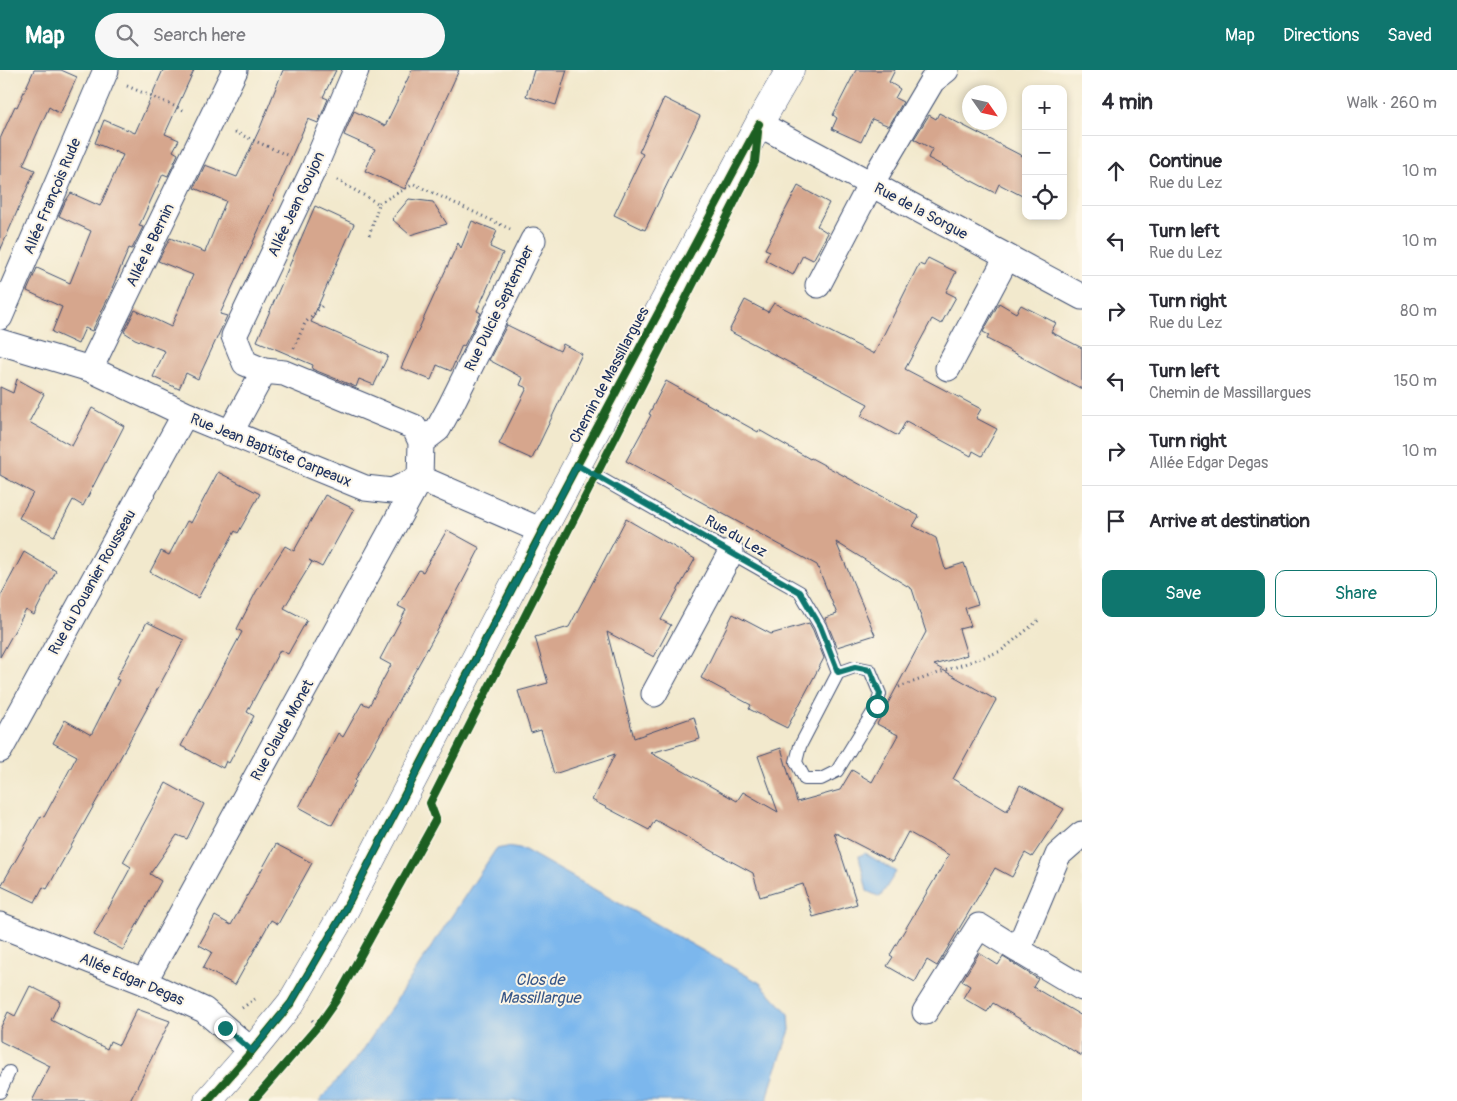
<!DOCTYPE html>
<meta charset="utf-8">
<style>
:root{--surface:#fff;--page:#f7f7f7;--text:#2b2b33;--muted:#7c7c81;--line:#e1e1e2;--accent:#0f766e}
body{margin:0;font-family:Pangolin,sans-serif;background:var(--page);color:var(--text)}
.controls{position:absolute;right:15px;top:15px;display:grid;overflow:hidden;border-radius:10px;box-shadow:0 2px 8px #0003}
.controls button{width:45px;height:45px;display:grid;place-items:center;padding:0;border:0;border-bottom:1px solid var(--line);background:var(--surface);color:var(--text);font:25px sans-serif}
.compass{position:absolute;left:962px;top:15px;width:45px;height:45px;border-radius:50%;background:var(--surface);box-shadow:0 2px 8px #0003;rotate:124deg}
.stop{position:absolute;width:15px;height:15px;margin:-11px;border:4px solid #0f766e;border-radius:50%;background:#fff}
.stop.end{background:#0f766e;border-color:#fff;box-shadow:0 1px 5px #0008}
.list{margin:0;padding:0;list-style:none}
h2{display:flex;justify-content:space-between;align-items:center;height:65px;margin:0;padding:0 20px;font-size:21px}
h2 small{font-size:16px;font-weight:400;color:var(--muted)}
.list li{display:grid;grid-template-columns:32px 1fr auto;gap:15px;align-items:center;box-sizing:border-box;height:70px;padding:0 20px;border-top:1px solid var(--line)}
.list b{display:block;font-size:19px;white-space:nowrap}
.list p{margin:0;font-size:16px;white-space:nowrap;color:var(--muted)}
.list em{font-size:16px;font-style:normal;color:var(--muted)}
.actions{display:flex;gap:10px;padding:15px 20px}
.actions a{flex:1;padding:11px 0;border:1px solid var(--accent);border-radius:10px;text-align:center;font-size:18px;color:var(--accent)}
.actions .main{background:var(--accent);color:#fff}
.icon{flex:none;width:28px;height:28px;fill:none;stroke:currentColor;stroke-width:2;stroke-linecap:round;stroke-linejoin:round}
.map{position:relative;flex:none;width:1082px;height:1031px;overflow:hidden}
header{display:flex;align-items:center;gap:30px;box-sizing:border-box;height:70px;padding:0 25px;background:var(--accent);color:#fff}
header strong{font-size:24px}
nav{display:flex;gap:28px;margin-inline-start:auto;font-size:18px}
.search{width:350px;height:45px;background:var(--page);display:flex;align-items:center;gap:12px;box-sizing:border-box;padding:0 18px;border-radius:28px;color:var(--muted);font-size:19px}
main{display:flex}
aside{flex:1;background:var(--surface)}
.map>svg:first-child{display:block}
.water{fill:#7bb7ed;stroke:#4b73a6}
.building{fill:#d6a68d}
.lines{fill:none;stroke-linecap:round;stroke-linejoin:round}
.lane-casing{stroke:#3b4b6f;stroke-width:14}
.street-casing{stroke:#3b4b6f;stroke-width:27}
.secondary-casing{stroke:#3b4b6f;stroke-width:29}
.path{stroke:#3b4b6f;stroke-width:3;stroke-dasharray:1 4;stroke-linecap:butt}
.lane{stroke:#fff;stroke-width:12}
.street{stroke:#fff;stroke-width:25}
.secondary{stroke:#fff;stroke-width:28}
.cycleway-casing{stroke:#fcf5e5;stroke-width:11}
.cycleway{stroke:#1b5e20;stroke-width:8}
.route{stroke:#0f766e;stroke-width:6}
.labels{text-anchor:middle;stroke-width:4;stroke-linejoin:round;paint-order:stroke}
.street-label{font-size:15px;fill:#1b2f5e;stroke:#fcf5e5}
.water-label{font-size:16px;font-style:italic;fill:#385889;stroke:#fcf5e5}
</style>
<header>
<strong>Map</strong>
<div class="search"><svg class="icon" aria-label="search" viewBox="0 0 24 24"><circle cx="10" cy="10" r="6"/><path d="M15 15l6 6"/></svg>Search here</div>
<nav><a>Map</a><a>Directions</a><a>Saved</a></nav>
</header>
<main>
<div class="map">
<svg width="1082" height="1031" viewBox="0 0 1082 1031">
<rect width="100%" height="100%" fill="#fcf5e5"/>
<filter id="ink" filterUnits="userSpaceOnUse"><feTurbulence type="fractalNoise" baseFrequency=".02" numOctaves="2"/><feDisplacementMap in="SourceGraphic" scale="10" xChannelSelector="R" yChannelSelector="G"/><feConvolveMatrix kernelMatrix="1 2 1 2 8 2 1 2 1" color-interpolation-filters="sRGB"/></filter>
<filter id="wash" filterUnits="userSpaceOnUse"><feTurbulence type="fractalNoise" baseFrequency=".0096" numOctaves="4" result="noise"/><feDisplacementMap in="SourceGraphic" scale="20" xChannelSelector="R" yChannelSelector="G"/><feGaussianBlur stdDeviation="1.12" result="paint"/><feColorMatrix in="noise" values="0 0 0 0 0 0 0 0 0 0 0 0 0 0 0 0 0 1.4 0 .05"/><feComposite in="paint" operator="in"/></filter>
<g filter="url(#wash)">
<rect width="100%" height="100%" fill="#f2e9cd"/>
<path class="water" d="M 507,777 L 525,780 L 760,913 L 789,944 L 790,960 L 772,1011 L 767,1031 L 319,1031 L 361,983 L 496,779 Z
M 865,783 L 896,802 L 880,827 L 867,821 L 859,786 Z"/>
<g id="blocks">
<path class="building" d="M 34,0 L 61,0 L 77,7 L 60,44 L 49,37 L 23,95 L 35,100 L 0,181 L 0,69 L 15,36 L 17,37 Z
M 163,0 L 194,0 L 165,64 L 179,70 L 173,81 L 178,84 L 168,106 L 163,104 L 139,156 L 143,157 L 132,179 L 129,178 L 112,218 L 113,218 L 92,261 L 85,258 L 78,274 L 52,262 L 62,237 L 27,221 L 37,198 L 70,213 L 91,161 L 59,146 L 65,132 L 71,123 L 100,136 L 123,85 L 95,73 L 104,50 L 135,63 Z
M 283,0 L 336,0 L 323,27 L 328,29 L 318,53 L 308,49 L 277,120 L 220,244 L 227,246 L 198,309 L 186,303 L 179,319 L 153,307 L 165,281 L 135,269 L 124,262 L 135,240 L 171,257 L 193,205 L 158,191 L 170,168 L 205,182 L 226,131 L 194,118 L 205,95 L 237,107 L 260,58 Z
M 412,0 L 459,0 L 405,119 L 365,101 L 375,79 L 344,65 L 354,41 L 385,56 Z
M 534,0 L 567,0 L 556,35 L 526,26 Z
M 856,0 L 895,0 L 889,12 L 900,19 L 895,28 L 903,32 L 889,56 L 872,49 L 861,72 L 832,59 L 837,48 L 833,45 Z
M 664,28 L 700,46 L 645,160 L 614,145 L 643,84 L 639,82 Z
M 939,43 L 1026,88 L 1026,128 L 999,114 L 995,123 L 928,88 L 932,79 L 914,69 L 929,45 L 936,49 Z
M 798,116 L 829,133 L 817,156 L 828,163 L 813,190 L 803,185 L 793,205 L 765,190 L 770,181 L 765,179 Z
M 409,129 L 433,132 L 447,154 L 410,165 L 392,149 Z
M 315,136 L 354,154 L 311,252 L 388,286 L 374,315 L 359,309 L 356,317 L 312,299 L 313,295 L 257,271 Z
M 472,151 L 497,161 L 490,177 L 503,183 L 477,241 L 481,243 L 464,276 L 462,275 L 451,301 L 437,295 L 431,310 L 401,298 L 458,173 L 461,178 Z
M 928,188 L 956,202 L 946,222 L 956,227 L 941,254 L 932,249 L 905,299 L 981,339 L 976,348 L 997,359 L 982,386 L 973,381 L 971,386 L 906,351 L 898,366 L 861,346 L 868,334 L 729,261 L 745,230 L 768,242 L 774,233 L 874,284 L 919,194 L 924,196 Z
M 999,233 L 1016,243 L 1021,235 L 1056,253 L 1051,262 L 1082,278 L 1082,319 L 987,269 L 989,265 L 983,262 Z
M 507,255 L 560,281 L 563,274 L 582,284 L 532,389 L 499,374 L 527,318 L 520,315 L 523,308 L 489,290 Z
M 17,309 L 44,324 L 29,352 L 72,376 L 92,338 L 124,356 L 83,436 L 73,430 L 54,466 L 19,448 L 33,423 L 0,405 L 0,317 L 13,323 Z
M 666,311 L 758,362 L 759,360 L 810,389 L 811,388 L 919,446 L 913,456 L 936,468 L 945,499 L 964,493 L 978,534 L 965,538 L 971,556 L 959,559 L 967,585 L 934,595 L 996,630 L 953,709 L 1007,741 L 1020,715 L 1064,739 L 1032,787 L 1025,783 L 1012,807 L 995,798 L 937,896 L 927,890 L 915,912 L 887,896 L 893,887 L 890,885 L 949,785 L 908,762 L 892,792 L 834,762 L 857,834 L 813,847 L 803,814 L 760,827 L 753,803 L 655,750 L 649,760 L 592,730 L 615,684 L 554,704 L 541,660 L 531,663 L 518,621 L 548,613 L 535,567 L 569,557 L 626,449 L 695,489 L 661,550 L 671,555 L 654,587 L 607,562 L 634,668 L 694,647 L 700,669 L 651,683 L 737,731 L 743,722 L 778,742 L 758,686 L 781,678 L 797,732 L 840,720 L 852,700 L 872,712 L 898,665 L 877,654 L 926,562 L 912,519 L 836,472 L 875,565 L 837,577 L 825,548 L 837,544 L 817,495 L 626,391 L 651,345 L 649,344 Z
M 218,402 L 260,424 L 238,463 L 235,461 L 198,528 L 150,502 L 161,481 L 169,485 L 187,451 L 191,453 Z
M 325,425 L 354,439 L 322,497 L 309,490 L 312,492 L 284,538 L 307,550 L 288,584 L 280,580 L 247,642 L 254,646 L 229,693 L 226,691 L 223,698 L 181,676 L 242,562 L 237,559 L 256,522 L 285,476 L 294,481 Z
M 447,460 L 480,478 L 446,543 L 447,543 L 355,710 L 356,711 L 332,755 L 299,737 L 338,663 L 343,667 L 362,633 L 369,636 L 391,595 L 380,589 L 406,540 L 398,536 L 419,500 L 423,502 Z
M 24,482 L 56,501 L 34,545 L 26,540 L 0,587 L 0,527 Z
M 733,544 L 771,564 L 809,553 L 813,560 L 824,588 L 787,658 L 749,639 L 751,635 L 701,608 Z
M 147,552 L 184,570 L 111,705 L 47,819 L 43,817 L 35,832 L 1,816 L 41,746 L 44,747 L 77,686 L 53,673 L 65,650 L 91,665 L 119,610 L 116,609 Z
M 166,713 L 204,734 L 187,769 L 177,765 L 150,804 L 161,811 L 123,880 L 94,865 L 131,797 L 123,792 Z
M 276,774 L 312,793 L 278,854 L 271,850 L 235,915 L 203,898 L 212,882 L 199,875 L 215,846 L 231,855 Z
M 979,883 L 998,895 L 1003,887 L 1038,909 L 1033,917 L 1082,946 L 1082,986 L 993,933 L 987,942 L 963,928 L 970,916 L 962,911 Z
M 30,916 L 60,931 L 51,950 L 107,979 L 110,971 L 119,975 L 137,939 L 170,951 L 130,1031 L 32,1031 L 50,996 L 0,971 L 0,959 L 8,942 L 15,946 Z"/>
</g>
</g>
<g filter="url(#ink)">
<use href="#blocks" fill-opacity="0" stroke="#3b4b6f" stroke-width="1"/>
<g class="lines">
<defs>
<path id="lane" d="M 577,395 L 800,522 L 820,556 L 838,603 L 800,676 L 796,692 L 805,709 L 821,709 L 837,701 L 877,636 L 880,624 L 870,600 L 855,597 L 838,603
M 0,1022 L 9,1002"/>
<path id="street" d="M 759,54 L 1082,227
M 818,215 L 871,114 L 932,11 L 946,0
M 0,247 L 106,0
M 0,272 L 90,299 L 185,344 L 365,418 L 392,421 L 420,408 L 542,461
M 948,298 L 1007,187
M 90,299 L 235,0
M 230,363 L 264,301
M 421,372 L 438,359 L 450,337 L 533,170
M 654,624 L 731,482
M 0,680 L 185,344
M 1082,764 L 1058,785 L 1018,880 L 1082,918
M 0,855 L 144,912 L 204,940 L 252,981
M 144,912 L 420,408 L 421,372 L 414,357 L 284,303 L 264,301 L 245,293 L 234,266 L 314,98 L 356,0
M 925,942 L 979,856 L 1018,880"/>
<path id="secondary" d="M 208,1031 L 252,981 L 291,933 L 340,849 L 542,461 L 759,54 L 790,0"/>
</defs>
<use href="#lane" class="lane-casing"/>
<use href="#street" class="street-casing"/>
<use href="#secondary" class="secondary-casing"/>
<path class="path" d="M 127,16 L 186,41
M 235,62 L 289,86
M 337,110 L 379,134 L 369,166
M 379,133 L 414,114 L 510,159
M 294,278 L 305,253 L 324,234
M 899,617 L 1001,581 L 1040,549
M 242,938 L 255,929
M 312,950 L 318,956"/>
<use href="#lane" class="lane"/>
<use href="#street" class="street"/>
<use href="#secondary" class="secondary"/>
<defs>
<path id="cycleway" d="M 208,1031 L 252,981 L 291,933 L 340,849 L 542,461 L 759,54
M 253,1031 L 318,956 L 335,932 L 436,749 L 430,733 L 755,92 L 758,62"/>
</defs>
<use href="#cycleway" class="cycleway-casing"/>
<use href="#cycleway" class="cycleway"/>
</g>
</g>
<g class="lines" filter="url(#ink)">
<path class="route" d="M 225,958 L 252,981 L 291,933 L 340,849 L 577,395 L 800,522 L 820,556 L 838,602 L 855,597 L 870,600 L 880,624 L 877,636"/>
</g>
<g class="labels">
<g class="street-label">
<text transform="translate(52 126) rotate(-67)" y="5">Allée François Rude</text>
<text transform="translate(296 134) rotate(-65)" y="5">Allée Jean Goujon</text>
<text transform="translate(921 141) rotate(28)" y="5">Rue de la Sorgue</text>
<text transform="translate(150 175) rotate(-64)" y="5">Allée le Bernin</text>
<text transform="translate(499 238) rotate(-64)" y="5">Rue Dulcie September</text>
<text transform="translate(609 305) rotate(-62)" y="5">Chemin de Massillargues</text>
<text transform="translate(271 380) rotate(22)" y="5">Rue Jean Baptiste Carpeaux</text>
<text transform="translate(736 466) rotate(30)" y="5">Rue du Lez</text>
<text transform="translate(92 512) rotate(-61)" y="5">Rue du Douanier Rousseau</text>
<text transform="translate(282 660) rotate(-61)" y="5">Rue Claude Monet</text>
<text transform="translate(132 909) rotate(23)" y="5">Allée Edgar Degas</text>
</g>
<g class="water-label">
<text x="540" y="915">Clos de<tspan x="540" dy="18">Massillargue</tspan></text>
</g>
</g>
</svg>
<div class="controls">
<button>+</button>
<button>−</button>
<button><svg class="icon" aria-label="locate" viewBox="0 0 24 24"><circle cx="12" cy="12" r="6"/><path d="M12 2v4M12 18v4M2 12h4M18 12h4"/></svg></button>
</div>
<svg class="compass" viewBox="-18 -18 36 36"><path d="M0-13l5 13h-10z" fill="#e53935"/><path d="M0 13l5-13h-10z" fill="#7c7c81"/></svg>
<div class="stop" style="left:877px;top:636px"></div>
<div class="stop end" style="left:225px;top:958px"></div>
</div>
<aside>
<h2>4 min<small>Walk · 260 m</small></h2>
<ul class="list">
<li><svg class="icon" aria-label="ahead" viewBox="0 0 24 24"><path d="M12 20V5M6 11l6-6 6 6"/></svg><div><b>Continue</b><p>Rue du Lez</p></div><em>10 m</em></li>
<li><svg class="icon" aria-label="left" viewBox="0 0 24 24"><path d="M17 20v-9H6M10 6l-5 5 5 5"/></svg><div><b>Turn left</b><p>Rue du Lez</p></div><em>10 m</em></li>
<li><svg class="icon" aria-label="right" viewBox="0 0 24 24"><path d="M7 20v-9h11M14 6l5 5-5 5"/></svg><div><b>Turn right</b><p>Rue du Lez</p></div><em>80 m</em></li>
<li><svg class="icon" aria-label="left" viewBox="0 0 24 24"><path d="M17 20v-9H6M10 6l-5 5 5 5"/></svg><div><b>Turn left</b><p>Chemin de Massillargues</p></div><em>150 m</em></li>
<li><svg class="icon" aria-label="right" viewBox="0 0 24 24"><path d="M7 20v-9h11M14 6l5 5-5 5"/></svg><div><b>Turn right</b><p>Allée Edgar Degas</p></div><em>10 m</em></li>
<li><svg class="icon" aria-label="arrive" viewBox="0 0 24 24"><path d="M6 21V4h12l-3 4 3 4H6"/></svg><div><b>Arrive at destination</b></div></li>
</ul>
<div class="actions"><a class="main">Save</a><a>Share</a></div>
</aside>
</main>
